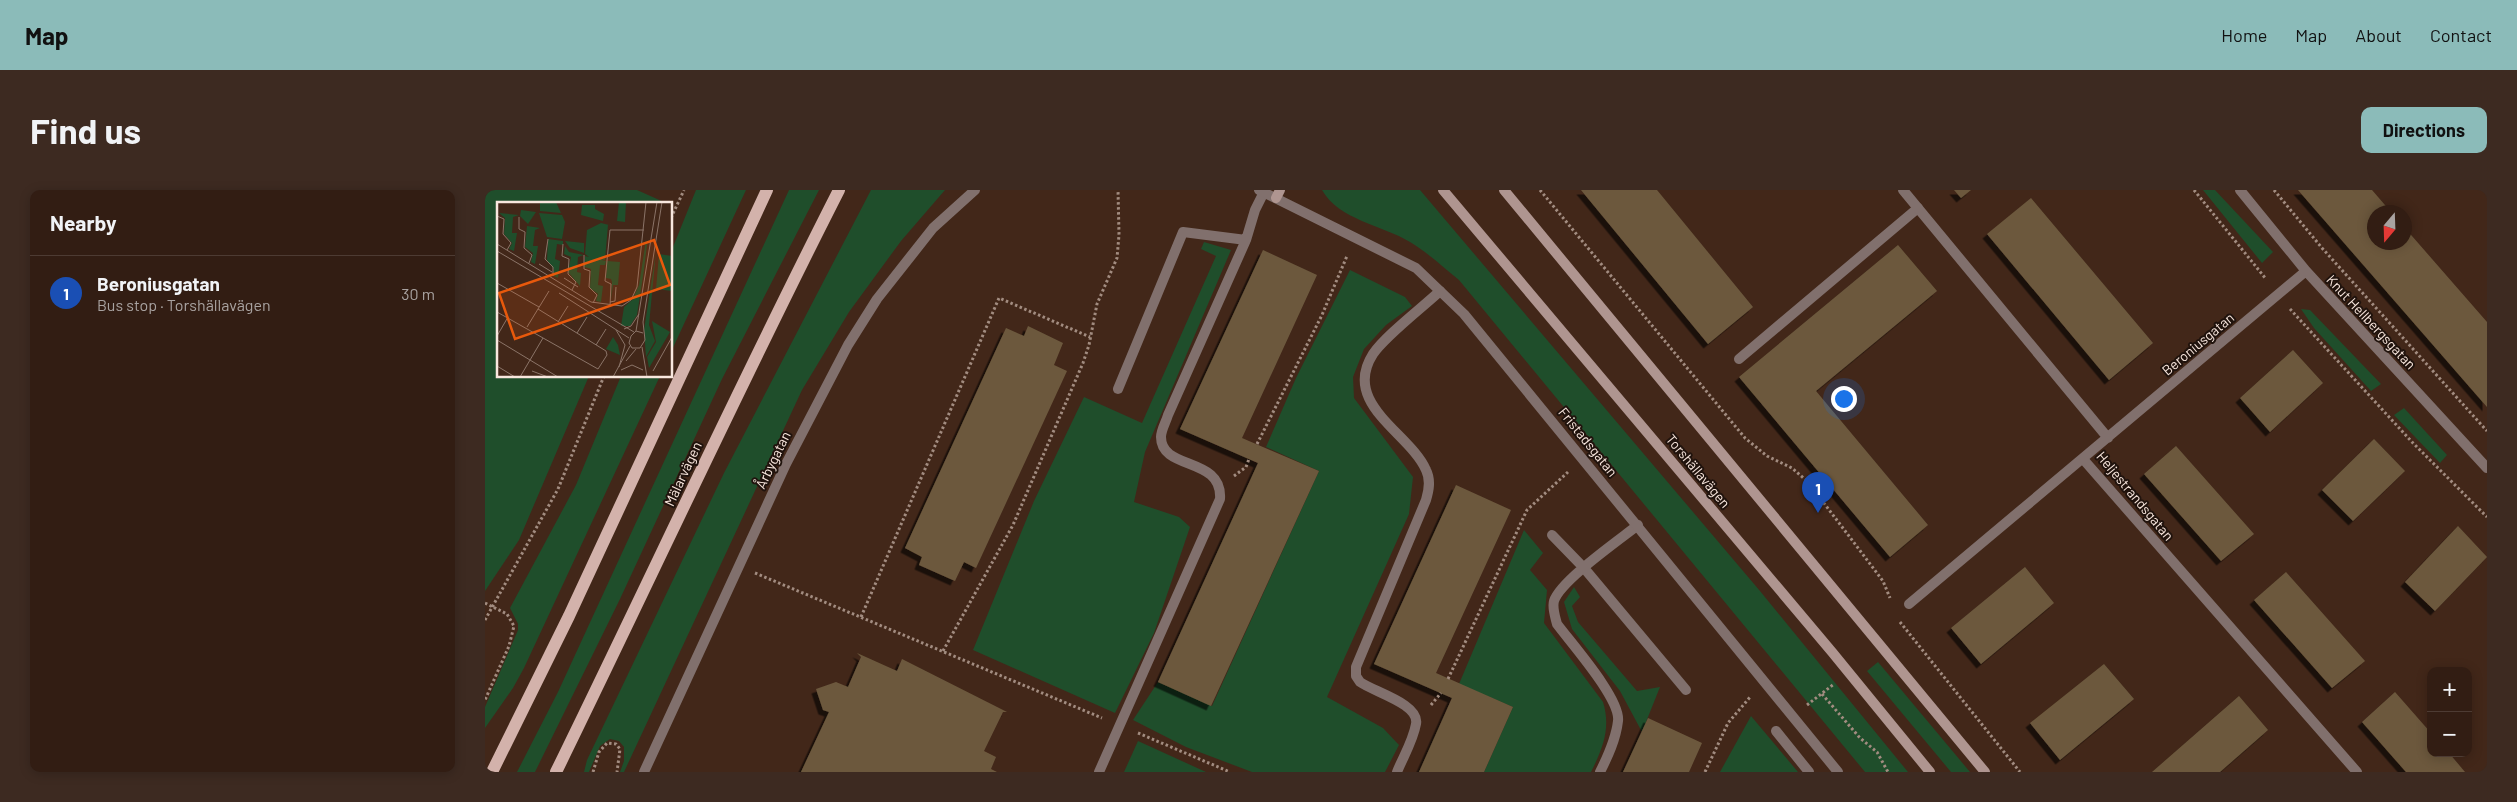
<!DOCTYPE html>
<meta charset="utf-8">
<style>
:root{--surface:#321d13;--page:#3d2a21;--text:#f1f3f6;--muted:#a8a2a0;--line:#4d3b33;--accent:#8bbbb9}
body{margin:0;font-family:Barlow,sans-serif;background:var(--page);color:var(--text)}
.controls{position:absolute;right:15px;bottom:15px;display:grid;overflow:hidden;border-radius:10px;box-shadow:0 2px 12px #0003}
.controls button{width:45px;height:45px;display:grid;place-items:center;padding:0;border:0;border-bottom:1px solid var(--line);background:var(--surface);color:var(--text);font:25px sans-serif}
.compass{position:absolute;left:1882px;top:15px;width:45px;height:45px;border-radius:50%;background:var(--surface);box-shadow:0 2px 12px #0003;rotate:199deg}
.you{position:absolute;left:1358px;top:208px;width:18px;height:18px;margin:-12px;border:4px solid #fff;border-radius:50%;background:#1a73e8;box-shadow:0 0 0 8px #1a73e833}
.badge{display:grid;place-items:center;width:32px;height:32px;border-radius:50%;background:var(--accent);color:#fff;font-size:16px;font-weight:700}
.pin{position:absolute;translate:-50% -41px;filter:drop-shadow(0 1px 2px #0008)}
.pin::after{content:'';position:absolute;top:26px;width:18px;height:15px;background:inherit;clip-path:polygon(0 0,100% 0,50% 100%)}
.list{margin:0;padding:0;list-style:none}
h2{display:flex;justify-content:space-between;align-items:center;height:65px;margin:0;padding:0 20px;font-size:21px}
h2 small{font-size:16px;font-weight:400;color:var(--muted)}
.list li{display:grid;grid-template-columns:32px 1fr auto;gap:15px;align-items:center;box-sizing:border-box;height:75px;padding:0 20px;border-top:1px solid var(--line)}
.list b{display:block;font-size:19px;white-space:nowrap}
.list p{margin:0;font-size:16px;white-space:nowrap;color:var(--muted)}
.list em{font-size:16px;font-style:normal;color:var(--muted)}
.map{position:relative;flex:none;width:2002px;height:582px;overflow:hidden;border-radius:10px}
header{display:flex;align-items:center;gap:30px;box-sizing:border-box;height:70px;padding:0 25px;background:var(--accent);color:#111}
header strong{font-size:24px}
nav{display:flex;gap:28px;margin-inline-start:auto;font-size:18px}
.intro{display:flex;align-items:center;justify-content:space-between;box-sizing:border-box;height:120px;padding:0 30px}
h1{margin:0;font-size:35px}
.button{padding:12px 22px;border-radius:10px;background:var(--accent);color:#111;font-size:18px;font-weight:700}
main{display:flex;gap:30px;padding:0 30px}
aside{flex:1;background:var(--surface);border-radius:10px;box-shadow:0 2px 12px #0003}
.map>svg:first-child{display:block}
.green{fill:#1f4e2b}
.building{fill:#6c593e;filter:url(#shadow)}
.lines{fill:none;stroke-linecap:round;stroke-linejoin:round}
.path{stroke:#a28c80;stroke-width:3;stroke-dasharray:2.5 2.5;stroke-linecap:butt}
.service{stroke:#81706d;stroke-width:10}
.minor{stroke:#81706d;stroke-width:10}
.secondary{stroke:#af9590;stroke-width:10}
.primary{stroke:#d3b2ab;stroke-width:12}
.labels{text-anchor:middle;stroke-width:4;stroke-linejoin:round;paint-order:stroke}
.street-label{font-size:14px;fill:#f9e7de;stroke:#20130d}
.inset-road{fill:none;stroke:#8b7468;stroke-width:1}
.view{fill:#e8590c;fill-opacity:0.15;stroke:#e8590c;stroke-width:2.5}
.inset-edge{fill:none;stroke:#f9e7de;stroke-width:2.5}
</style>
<header>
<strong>Map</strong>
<nav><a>Home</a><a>Map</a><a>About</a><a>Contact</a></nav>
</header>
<div class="intro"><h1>Find us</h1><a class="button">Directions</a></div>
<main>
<aside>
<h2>Nearby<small></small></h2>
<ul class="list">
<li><span class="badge" style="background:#1a4fb4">1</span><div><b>Beroniusgatan</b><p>Bus stop · Torshällavägen</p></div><em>30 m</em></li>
</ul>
</aside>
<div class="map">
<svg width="2002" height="582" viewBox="0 0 2002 582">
<defs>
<filter id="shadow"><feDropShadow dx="-4.5" dy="4.5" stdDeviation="0" flood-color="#0009"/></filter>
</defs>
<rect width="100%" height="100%" fill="#422719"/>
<path class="green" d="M 0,0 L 152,0 L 181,13 L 14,14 L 14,186 L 104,186 L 34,350 L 0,401 Z
M 211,0 L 261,0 L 186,162 L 186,62 Z
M 304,0 L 334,0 L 237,189 L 135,409 L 50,582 L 32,582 L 73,502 Z
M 386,0 L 460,0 L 416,51 L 364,122 L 317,200 L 139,582 L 135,582 L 139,571 L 139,557 L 134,551 L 125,549 L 115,556 L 104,582 L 99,582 L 102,570 L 239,283 Z
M 837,0 L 935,0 L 1275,401 L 1423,582 L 1380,582 L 974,90 C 958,77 943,63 925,52 C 897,35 854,30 837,0 Z
M 1718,0 L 1730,0 L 1788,62 L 1777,73 Z
M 719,52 L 746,60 L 660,262 L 649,312 L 694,327 L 705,337 L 669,443 L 630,523 L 488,460 L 549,311 L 599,207 L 657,233 L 731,66 L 716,59 Z
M 865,80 L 920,107 L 927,116 L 901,135 L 879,159 L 868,187 L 869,208 L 928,287 L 924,324 L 842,507 L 898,538 L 914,555 L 900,582 L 767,582 L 701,557 L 648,530 L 673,492 L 727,516 L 834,281 L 781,257 L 811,188 Z
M 1816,119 L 1825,120 L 1896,194 L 1886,201 L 1829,138 Z
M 136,186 L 175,186 L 39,478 L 28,498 L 0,538 L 0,517 L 33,440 L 33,434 L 25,418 L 91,295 Z
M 1919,218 L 1962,265 L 1955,273 L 1909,225 Z
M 1039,340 L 1058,363 L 1045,380 L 1062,400 L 1059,433 L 1118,512 C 1126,538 1118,558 1106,582 L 999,582 L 1028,517 L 974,494 Z
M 1089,397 L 1095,407 L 1087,416 L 1093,432 L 1152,501 L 1175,497 L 1157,542 L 1135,501 L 1087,439 L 1079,412 Z
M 1393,472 L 1485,582 L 1466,582 L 1382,481 Z
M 1266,526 L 1313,582 L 1235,582 Z
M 653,551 L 721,582 L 639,582 Z"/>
<path class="building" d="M 1096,0 L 1172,0 L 1268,117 L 1223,154 Z
M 1469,0 L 1486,0 L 1476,8 Z
M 1813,0 L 1887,0 L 1906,22 L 1890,22 L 1890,52 L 1920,52 L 1920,38 L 2002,132 L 2002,217 Z
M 1546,8 L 1668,153 L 1624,190 L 1502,44 Z
M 1413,55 L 1452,101 L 1331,201 L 1443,335 L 1405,367 L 1254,187 Z
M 778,60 L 832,85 L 757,248 L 834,281 L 726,516 L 673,492 L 773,273 L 695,239 Z
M 543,136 L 578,153 L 569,175 L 582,181 L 491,378 L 479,372 L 470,391 L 434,375 L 437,367 L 420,358 L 521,138 L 539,146 Z
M 1808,160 L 1838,193 L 1785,242 L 1755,208 Z
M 1889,249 L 1920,281 L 1868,331 L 1837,300 Z
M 1691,256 L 1769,344 L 1736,371 L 1659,284 Z
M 971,295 L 1026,320 L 951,483 L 1028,517 L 999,582 L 934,582 L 967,508 L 889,474 Z
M 1973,336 L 2002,367 L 1950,421 L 1920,392 Z
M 1540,377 L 1569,413 L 1496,474 L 1466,438 Z
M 1801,382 L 1880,471 L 1847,498 L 1769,410 Z
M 372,463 L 412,481 L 417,469 L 522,522 L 518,522 L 499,561 L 511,567 L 506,579 L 512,582 L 316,582 L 344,522 L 338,520 L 331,499 L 351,492 L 363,497 L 376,467 Z
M 1619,474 L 1649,509 L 1575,570 L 1545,533 Z
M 1910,502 L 1946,543 L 1946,563 L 1964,563 L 1980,582 L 1921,582 L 1877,532 Z
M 1754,506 L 1783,540 L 1735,582 L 1667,582 Z
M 1163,528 L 1217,553 L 1204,582 L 1138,582 Z"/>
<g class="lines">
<path class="path" d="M 1055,0 L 1260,248 L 1282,266 L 1307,278 L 1323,292 L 1398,391 L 1405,408
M 1709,0 L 1781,89
M 1789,0 L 1837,58 L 2002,241
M 186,28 L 199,0
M 1805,119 L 1927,252 L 2002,327
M 772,254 L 837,125 L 862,66
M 749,286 L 761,277 L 764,269
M 270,383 L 617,528
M 0,413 L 22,424 L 29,436 L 24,456 L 0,510
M 376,427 L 514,108 L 605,147
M 0,430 L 73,299 L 119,186
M 1415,432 L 1535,582
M 458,461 L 528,335 L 598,173 L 604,155 L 612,114 L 632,68 L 634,45 L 633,0
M 963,489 L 1042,320 L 1083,282
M 1337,504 L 1375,548 L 1392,562 L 1403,582
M 946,515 L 956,503
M 1322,515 L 1349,494
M 653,543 L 745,582
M 108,582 L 114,562 L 122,553 L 131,554 L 135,559 L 132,582
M 1220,582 L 1243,533 L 1266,506"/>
<path class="service" d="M 1254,169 L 1433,18
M 633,199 L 698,42 L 761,50
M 1067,345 L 1099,378 L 1201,500
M 1291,541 L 1324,582
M 614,582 L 735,309 C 738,266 676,281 676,247 C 676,240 681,232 683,225 L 761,50 L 770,20 L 779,2
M 912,582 C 918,567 928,551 931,534 C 935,514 889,502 875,492 L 871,486 L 871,477 L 941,310 C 944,300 946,290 941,280 C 925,243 856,214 888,164 C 900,146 938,117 955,101
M 1115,582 C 1123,566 1131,549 1133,531 C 1136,509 1086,453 1072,434 C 1070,426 1067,418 1069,411 C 1075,391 1134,350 1153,335"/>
<path class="minor" d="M 774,0 L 931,78 L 979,124 L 1353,582
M 1418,0 L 1623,248
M 1755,0 L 1821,81 L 2002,278
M 1598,269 L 1872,582
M 1424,414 L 1821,81
M 159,582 L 301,274 L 363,155 L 392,109 L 448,38 L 490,0"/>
<path class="secondary" d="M 958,0 L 1347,462 L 1445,582
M 1019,0 L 1500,582
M 791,8 L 795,0"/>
<path class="primary" d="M 7,582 L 84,426 L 282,0
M 71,582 C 166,388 256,192 354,0"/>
</g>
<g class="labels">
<g class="street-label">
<text transform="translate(1886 132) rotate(47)" y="5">Knut Hellbergsgatan</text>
<text transform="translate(1713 154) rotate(-40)" y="5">Beroniusgatan</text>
<text transform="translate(1103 252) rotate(51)" y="5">Fristadsgatan</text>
<text transform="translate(288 270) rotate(-64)" y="5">Årbygatan</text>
<text transform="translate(1213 281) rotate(50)" y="5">Torshällavägen</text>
<text transform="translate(198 284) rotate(-65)" y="5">Mälarvägen</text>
<text transform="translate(1650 306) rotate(50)" y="5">Heljestrandsgatan</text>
</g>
</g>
<g transform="translate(12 12)">
<rect width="175" height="175" fill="#422719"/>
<path d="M 43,0 L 59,0 L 64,11 L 43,9 ZM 122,0 L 129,0 L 128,20 L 120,19 ZM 85,3 L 98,3 L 98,7 L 107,12 L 106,19 L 84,13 ZM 24,8 L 39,10 L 31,22 L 23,14 ZM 2,11 L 22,13 L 16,15 L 15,31 L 20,31 L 17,49 L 12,47 L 15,41 L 7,32 L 8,16 ZM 42,11 L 65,13 L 68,20 L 65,37 L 50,35 ZM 104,21 L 116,24 L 111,23 L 108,58 L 95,57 L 88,52 L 90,28 ZM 30,24 L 43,26 L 38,28 L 36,44 L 41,44 L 38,62 L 34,60 L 36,51 L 28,45 ZM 51,37 L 66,39 L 66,43 L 60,42 L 58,57 L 63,59 L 61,76 L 55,73 L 57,68 L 50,58 ZM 149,38 L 150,42 L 147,68 L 140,113 L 133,124 L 124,124 L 127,105 L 135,98 L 142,83 ZM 68,39 L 87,41 L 87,51 L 73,46 ZM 68,44 L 72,50 L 87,53 L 81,55 L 80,70 L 84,71 L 83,84 L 71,70 L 74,55 L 67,52 ZM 159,50 L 152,123 L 158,139 L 149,155 L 147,128 ZM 162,52 L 175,54 L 175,89 L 159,87 ZM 88,54 L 109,59 L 108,63 L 103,63 L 101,83 L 106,84 L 104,100 L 99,99 L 101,92 L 93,86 L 94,67 L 87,65 ZM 110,59 L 123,60 L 121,83 L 116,83 L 114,98 L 115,80 L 114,77 L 109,76 ZM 155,119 L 173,130 L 152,166 L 150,155 L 159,140 ZM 116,135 L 121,143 L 123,153 L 109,147 Z" fill="#1f4e2b"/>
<path class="inset-road" d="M 0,14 L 7,17 L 6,32 L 14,41 L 10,48M 22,15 L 22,27 L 28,30 L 27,46 L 35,53 L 32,61M 51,37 L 48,57 L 56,65 L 56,74M 0,42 L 94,100 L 125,104 L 134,98 L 140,85 L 149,0M 66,42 L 65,54 L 72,57 L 71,72 L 79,80 L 75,88M 0,49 L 137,130M 87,53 L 87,67 L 93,69 L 92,85 L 100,93 L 96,101M 42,62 L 55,70M 67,76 L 81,85M 0,81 L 42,105M 62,91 L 132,136M 113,100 L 118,99 L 119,85M 113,104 L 114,82 L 108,79 L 113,28 L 147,28M 0,110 L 101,167 L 110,153 L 109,149 L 41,107M 61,120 L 71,104M 30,125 L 52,89M 127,127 L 134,124 L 142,112M 119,128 L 128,143 L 122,165M 139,129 L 160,0M 80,131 L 90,115M 146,131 L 139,129 L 134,134 L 132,141 L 135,146 L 143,146 L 148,138 L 146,120 L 165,0M 0,134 L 11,115M 0,138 L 61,175M 99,143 L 109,127M 145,145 L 150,175M 129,159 L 139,147M 0,164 L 18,175M 124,168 L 135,163 L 146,168M 35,169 L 51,175M 156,169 L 175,135M 23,175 L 46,136M 116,175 L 133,144"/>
<path class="view" d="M 157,38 L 173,83 L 18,137 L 2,91 Z"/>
<rect width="175" height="175" class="inset-edge"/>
</g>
</svg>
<div class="controls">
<button>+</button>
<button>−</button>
</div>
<svg class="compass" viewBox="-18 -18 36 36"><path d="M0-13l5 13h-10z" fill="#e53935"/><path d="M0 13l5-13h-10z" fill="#a8a2a0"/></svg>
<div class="you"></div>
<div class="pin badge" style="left:1333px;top:323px;background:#1a4fb4">1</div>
</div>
</main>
